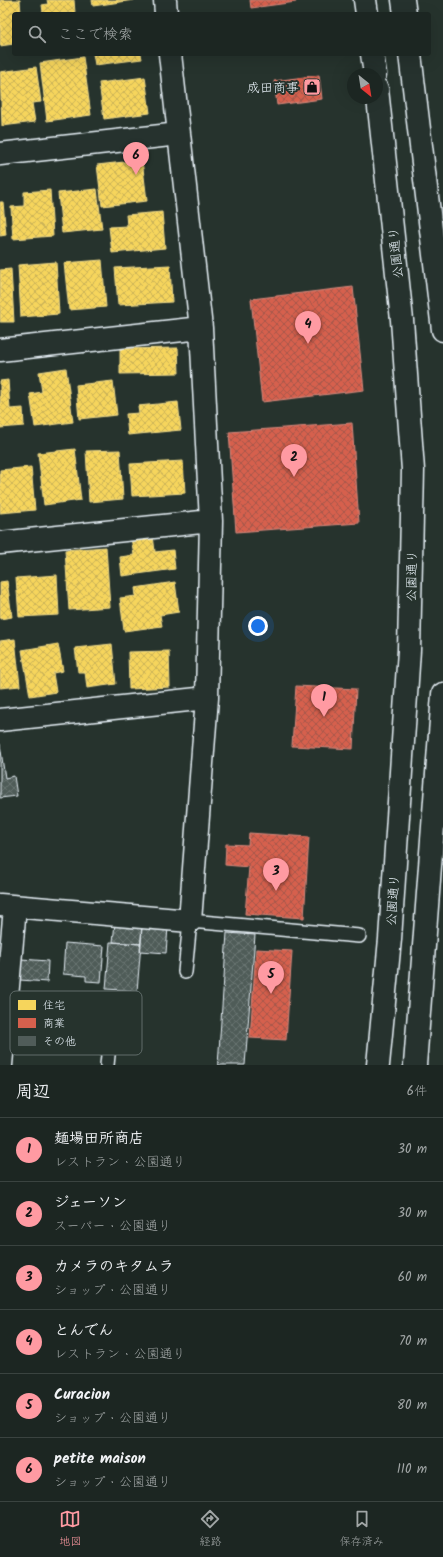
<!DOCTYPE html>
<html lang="ja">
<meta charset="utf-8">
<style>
:root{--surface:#1c2622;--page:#252e2a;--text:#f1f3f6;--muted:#a0a5a5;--line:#3a4340;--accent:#ff9aa2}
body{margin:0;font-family:Kalam,"Klee One",sans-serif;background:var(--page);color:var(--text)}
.compass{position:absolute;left:347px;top:68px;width:36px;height:36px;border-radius:50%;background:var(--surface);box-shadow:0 4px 16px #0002;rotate:150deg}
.you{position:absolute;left:258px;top:626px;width:14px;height:14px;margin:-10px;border:3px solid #fff;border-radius:50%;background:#1a73e8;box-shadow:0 0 0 6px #1a73e833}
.badge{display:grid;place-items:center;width:26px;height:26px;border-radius:50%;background:var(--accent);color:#111;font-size:13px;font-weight:700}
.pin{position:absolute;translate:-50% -33px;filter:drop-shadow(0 1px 2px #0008)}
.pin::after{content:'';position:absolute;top:21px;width:14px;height:12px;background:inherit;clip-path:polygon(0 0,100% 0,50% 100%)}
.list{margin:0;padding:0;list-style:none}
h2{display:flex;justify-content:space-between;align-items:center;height:52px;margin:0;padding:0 16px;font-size:17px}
h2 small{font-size:13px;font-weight:400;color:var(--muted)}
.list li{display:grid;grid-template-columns:26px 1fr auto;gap:12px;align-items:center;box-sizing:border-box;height:64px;padding:0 16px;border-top:1px solid var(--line)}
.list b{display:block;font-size:15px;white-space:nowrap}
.list p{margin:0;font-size:13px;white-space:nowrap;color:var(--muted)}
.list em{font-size:13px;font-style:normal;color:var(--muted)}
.icon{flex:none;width:22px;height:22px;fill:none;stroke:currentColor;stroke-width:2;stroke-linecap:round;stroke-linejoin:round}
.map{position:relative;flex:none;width:443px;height:1065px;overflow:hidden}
.search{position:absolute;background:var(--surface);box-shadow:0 4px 16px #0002;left:12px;right:12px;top:12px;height:44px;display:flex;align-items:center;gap:10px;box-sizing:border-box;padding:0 14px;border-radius:4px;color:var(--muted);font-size:15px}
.sheet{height:436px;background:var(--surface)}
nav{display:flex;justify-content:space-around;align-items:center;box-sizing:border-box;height:56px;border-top:1px solid var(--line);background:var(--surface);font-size:11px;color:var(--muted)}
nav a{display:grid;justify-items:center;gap:2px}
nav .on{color:var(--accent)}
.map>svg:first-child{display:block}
.homes{fill:url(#homes-cross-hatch);stroke:#f2dd8b}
.shops{fill:url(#shops-cross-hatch);stroke:#db8c80}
.building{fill:url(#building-cross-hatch);stroke:#e8f1f8}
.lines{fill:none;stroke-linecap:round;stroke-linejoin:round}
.service-casing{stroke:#e8f1f8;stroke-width:16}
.minor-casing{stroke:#e8f1f8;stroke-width:25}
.tertiary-casing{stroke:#e8f1f8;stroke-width:25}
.service{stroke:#26332d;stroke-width:13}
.minor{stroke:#26332d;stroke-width:22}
.tertiary{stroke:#26332d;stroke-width:22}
.labels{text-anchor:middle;stroke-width:4;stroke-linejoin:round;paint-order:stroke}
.poi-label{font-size:13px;fill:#e8f1f8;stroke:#26332d;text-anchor:end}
.street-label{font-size:13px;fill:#e8f1f8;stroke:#26332d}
.key{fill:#26332d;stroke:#606c6a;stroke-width:1}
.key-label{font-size:11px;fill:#e8f1f8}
</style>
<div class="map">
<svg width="443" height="1065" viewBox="0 0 443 1065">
<defs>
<pattern id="homes-cross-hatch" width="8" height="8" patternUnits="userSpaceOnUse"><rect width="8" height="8" fill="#f6d55c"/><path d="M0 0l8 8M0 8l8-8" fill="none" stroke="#cab258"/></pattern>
<pattern id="shops-cross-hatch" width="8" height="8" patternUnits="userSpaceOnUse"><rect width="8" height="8" fill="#d6604d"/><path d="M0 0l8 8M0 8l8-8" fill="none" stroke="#a4584c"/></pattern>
<pattern id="building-cross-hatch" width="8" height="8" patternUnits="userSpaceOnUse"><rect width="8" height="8" fill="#505c59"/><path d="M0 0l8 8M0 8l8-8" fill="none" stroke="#697472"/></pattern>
</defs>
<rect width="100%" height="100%" fill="#26332d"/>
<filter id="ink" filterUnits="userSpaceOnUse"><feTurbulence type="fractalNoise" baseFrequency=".025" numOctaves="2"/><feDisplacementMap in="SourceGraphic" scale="8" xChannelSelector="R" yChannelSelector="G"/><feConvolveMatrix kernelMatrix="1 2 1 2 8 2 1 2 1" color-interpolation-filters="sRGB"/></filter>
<g filter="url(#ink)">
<path class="homes" d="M 0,0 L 20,0 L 21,14 L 14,14 L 14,44 L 0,46 Z
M 47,0 L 74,0 L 75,13 L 34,14 L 43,12 L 42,5 L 48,4 Z
M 92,0 L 134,0 L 93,6 Z
M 93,54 L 141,54 L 142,59 L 95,65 Z
M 83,57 L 91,115 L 47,121 L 40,63 Z
M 36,67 L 41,102 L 32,103 L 35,122 L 2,126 L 0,72 Z
M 145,77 L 150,113 L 104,119 L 99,83 Z
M 142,160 L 147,201 L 102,206 L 97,165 Z
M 97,189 L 102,229 L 62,233 L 58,193 Z
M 50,190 L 53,236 L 13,239 L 11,207 L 24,206 L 24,192 Z
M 0,202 L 3,202 L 6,235 L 0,236 Z
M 162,212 L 165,248 L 112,253 L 109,227 L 127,226 L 126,215 Z
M 102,260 L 106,307 L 69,310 L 64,263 Z
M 56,262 L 59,314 L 21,317 L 18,265 Z
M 170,265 L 172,302 L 118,305 L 115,268 Z
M 11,269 L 14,322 L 0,322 L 0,270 Z
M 178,348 L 179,373 L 120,374 L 120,349 Z
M 66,368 L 73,422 L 35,427 L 30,394 L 42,392 L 39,372 Z
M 8,380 L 10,409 L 23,408 L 24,426 L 0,428 L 0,381 Z
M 113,381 L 117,415 L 79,419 L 76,385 Z
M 178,402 L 181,430 L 128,435 L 126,414 L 139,413 L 138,406 Z
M 75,449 L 81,500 L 44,505 L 38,453 Z
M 120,450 L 123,499 L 89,502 L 86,451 Z
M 183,461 L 185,493 L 132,496 L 130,464 Z
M 31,467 L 35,510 L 0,513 L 0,470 Z
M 153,535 L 155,552 L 173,550 L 175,569 L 122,576 L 120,557 L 134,555 L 131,538 Z
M 106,547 L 110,607 L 69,610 L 65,550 Z
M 57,575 L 59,615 L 19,617 L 16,578 Z
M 7,581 L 12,617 L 0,619 L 0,582 Z
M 175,582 L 179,612 L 160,615 L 162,626 L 124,631 L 120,598 L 136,596 L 135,588 Z
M 15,639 L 20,686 L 0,688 L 0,641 Z
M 58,644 L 63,671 L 53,673 L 56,692 L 30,696 L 22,650 Z
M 112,644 L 116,684 L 87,688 L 85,672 L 78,672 L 75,648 Z
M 169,651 L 170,687 L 129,689 L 128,652 Z"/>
<path class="shops" d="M 250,0 L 295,0 L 296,2 L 251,8 Z
M 319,75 L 322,99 L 277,105 L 274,81 Z
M 353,287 L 364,390 L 262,402 L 251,299 Z
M 352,423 L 359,523 L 236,532 L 229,432 Z
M 296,686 L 356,689 L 353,749 L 292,746 Z
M 249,833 L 309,837 L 304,918 L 245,914 L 249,867 L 225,865 L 226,844 L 248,845 Z
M 256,949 L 292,951 L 286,1040 L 250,1038 Z"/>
<path class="building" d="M 0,744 L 5,778 L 14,776 L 17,796 L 0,798 Z
M 115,923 L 142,925 L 141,944 L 113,942 Z
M 142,925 L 168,927 L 166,953 L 140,951 Z
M 227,933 L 255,935 L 245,1065 L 218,1065 Z
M 110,942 L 141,944 L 137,991 L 106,989 Z
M 65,943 L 104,946 L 101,982 L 86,981 L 86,976 L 63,974 Z
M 21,959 L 48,961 L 47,982 L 20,980 Z"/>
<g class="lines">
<defs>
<path id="service" d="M 185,972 L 190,921 L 359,936
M 107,1065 L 110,1036"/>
<path id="minor" d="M 165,0 L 166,14
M 0,154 L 179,134
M 0,350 L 201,328
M 0,543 L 211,521
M 0,720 L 207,698
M 0,905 L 190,921 L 207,698 L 211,521 L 201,328 L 170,54
M 1,1065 L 15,907"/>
<path id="tertiary" d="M 365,0 L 367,14
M 403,0 L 405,14
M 372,54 L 375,74
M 410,54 L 443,330
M 377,89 L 402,320 L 413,470 L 409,650 L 390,939 L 378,1065
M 415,1065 L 443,694"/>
</defs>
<use href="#service" class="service-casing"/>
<use href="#minor" class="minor-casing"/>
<use href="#tertiary" class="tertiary-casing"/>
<use href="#service" class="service"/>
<use href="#minor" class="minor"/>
<use href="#tertiary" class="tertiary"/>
</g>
</g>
<defs>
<symbol id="shop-square" viewBox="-11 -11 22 22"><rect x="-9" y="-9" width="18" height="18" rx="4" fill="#ff9aa2" stroke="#26332d"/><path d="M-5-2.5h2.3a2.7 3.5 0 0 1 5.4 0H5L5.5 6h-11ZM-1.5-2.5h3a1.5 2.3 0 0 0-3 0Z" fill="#111"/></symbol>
</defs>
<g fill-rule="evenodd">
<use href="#shop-square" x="302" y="77" width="20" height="20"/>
</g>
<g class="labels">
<g class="poi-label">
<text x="299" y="92">成田商事</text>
</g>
<g class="street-label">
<text transform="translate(395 253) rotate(-96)" y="5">公園通り</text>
<text transform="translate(411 576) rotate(-89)" y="5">公園通り</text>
<text transform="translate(392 900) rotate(-86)" y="5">公園通り</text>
</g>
</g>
<rect x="10" y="991" width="132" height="64" rx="6" class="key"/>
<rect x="18" y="1000" width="18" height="10" fill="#f6d55c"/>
<rect x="18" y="1018" width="18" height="10" fill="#d6604d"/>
<rect x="18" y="1036" width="18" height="10" fill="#505c59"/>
<g class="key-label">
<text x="43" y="1009">住宅</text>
<text x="43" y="1027">商業</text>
<text x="43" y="1045">その他</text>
</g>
</svg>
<svg class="compass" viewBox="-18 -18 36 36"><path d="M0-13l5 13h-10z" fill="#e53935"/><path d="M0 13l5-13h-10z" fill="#a0a5a5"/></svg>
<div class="you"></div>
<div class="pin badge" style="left:324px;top:717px">1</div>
<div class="pin badge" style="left:294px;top:477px">2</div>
<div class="pin badge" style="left:276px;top:891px">3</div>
<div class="pin badge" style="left:308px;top:344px">4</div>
<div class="pin badge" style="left:271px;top:994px">5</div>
<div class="pin badge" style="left:136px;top:175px">6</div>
<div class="search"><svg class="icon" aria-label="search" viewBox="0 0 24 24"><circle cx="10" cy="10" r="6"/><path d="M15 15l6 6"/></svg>ここで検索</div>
</div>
<section class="sheet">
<h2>周辺<small>6件</small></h2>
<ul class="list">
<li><span class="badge">1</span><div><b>麺場田所商店</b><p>レストラン · 公園通り</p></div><em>30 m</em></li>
<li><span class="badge">2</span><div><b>ジェーソン</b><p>スーパー · 公園通り</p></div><em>30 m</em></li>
<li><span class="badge">3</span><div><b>カメラのキタムラ</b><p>ショップ · 公園通り</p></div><em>60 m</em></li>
<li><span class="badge">4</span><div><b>とんでん</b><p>レストラン · 公園通り</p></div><em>70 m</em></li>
<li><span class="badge">5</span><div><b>Curacion</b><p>ショップ · 公園通り</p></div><em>80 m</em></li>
<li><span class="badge">6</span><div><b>petite maison</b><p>ショップ · 公園通り</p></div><em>110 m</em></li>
</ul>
</section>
<nav>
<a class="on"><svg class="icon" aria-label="map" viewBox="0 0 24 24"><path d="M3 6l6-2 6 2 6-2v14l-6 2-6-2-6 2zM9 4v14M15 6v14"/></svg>地図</a>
<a><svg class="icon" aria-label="directions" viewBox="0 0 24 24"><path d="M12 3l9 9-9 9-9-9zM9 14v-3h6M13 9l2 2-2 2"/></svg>経路</a>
<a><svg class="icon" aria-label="saved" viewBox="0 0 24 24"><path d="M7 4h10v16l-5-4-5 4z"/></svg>保存済み</a>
</nav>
